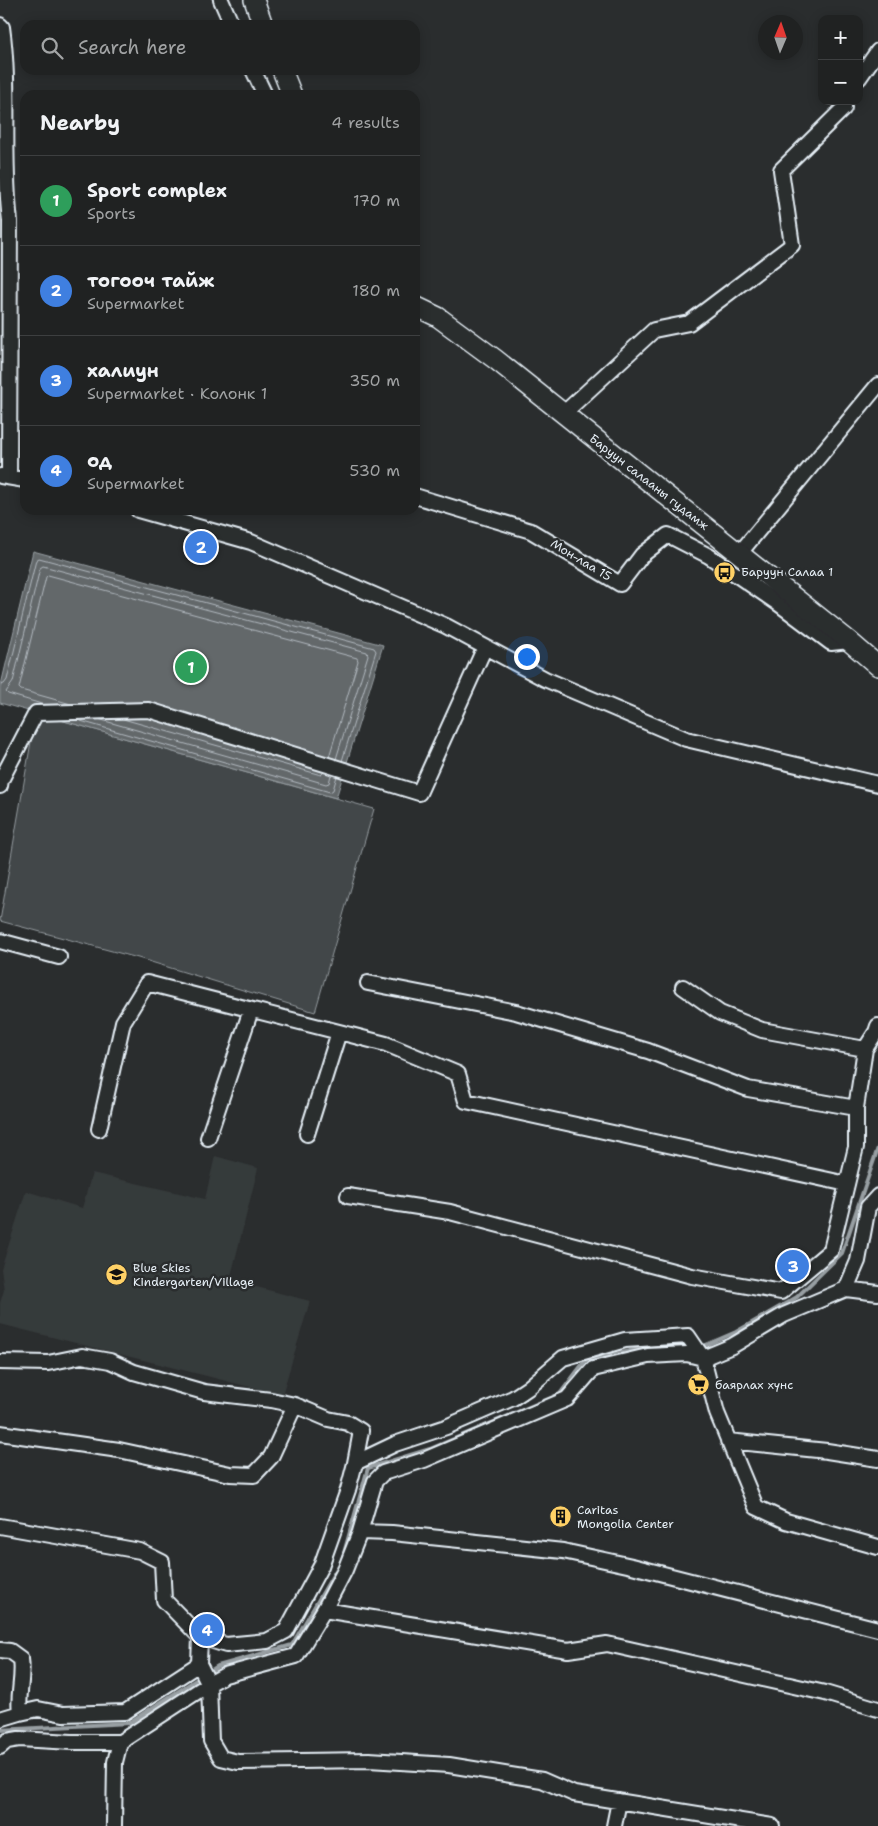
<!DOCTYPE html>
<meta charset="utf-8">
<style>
:root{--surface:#202222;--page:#282a2a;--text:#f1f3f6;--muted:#a2a4a5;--line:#3d3f40;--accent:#0b8043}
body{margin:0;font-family:"Shantell Sans",sans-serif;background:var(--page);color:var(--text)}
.controls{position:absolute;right:15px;top:15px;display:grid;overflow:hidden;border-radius:10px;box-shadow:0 2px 12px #0003}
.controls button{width:45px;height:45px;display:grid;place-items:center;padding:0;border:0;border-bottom:1px solid var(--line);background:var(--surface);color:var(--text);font:25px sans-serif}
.compass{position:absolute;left:758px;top:15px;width:45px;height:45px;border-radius:50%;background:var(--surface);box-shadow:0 2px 12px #0003;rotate:2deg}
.you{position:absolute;left:526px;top:656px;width:18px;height:18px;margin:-12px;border:4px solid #fff;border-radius:50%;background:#1a73e8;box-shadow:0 0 0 8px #1a73e833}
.badge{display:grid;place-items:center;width:32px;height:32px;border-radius:50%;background:var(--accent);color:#fff;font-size:16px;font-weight:700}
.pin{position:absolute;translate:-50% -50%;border:2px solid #fff;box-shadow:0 1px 5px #0006}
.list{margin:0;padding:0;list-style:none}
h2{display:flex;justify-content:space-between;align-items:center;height:65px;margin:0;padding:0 20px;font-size:21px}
h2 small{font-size:16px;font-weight:400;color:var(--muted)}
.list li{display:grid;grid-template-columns:32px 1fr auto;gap:15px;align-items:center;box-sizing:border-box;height:90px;padding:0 20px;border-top:1px solid var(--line)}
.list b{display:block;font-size:19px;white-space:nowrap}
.list p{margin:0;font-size:16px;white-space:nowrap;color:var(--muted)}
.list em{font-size:16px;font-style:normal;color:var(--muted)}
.icon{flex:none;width:28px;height:28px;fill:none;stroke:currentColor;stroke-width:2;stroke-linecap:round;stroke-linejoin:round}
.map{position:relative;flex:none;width:878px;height:1826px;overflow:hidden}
.search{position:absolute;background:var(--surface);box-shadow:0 2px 12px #0003;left:20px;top:20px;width:400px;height:55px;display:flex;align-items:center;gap:12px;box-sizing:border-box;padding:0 18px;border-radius:15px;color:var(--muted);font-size:19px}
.panel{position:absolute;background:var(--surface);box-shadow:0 2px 12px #0003;left:20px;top:90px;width:400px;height:425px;border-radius:15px}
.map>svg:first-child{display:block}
.built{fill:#363a3b}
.green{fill:#424648;stroke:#959ca0}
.water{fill:#63686b;stroke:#989fa3}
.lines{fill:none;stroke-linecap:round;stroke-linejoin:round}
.shore{stroke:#b3bac0;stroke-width:1}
.stream{stroke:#989fa3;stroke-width:4}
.street-casing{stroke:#e8f1f8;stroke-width:18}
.secondary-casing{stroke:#e8f1f8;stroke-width:22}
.street{stroke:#2a2d2e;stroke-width:14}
.secondary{stroke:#2a2d2e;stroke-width:19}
.labels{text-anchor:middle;stroke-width:5;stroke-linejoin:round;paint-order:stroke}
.street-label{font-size:12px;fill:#e8f1f8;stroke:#2a2d2e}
.poi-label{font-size:12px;fill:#e8f1f8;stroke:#2a2d2e;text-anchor:start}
</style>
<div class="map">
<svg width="878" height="1826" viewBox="0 0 878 1826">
<rect width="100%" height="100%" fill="#2a2d2e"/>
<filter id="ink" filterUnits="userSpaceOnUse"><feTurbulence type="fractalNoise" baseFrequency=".02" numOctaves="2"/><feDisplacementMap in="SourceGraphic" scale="10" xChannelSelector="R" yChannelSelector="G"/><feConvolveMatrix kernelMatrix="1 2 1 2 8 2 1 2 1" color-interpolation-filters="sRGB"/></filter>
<g filter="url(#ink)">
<path class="built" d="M 215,1156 L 258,1168 L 230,1280 L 310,1301 L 282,1395 L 0,1324 L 0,1303 L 4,1290 L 1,1269 L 26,1191 L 82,1208 L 92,1173 L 205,1199 Z"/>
<path class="green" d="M 36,713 L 374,809 L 315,1012 L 138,958 L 0,921 Z"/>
<path class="water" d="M 33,551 L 383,645 L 336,798 L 0,703 L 0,689 Z"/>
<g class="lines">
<path class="shore" d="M 0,685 L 4,684 L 7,680 L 36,560 L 39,558 L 374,648 L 376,651 L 342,761
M 71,704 L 21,690 L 19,688 L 46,577 L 48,575 L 357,658 L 358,661 L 329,757
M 45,705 L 8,694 L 6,692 L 13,682 L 40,568 L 43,566 L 367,652 L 368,655 L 336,759
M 98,719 L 326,784 L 329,783 L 331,775
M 123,719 L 321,775 L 324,772
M 77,720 L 330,792 L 333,790 L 337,776"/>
<path class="stream" d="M 698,1346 L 706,1345 L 736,1332 L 797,1297 L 842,1253 L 878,1148
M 0,1730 L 129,1723 L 218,1666 L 292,1645 L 342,1560 L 368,1468 L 430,1449 L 560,1394 L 585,1361 L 639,1349 L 691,1346"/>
<defs>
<path id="street" d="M 221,0 L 232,25
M 0,25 L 2,27 C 11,91 2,156 10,221 L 9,477
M 253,70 L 265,95
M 859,78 L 878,51
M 563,414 L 654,330 L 689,323 L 792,245 L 781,170 L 844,108 L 844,101
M 1,476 L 25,480
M 415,496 L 531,531 L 620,584 L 642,555 L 668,535 L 709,556 L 779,604 L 831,643 L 849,641
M 138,510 L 251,542 L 446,626 L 545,679 L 686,739 L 878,784
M 739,554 L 878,385
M 0,786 L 1,780 L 36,713 L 149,710 L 419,793 L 485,647
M 0,941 L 59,957
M 368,983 L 516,1012 L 648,1051 L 748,1089 L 856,1108
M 683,987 L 720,1013 L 762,1030 L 865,1049
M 99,1129 L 123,1022 L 147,983 L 386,1044 L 458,1074 L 466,1101 L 847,1184
M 307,1134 L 339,1032
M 208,1138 L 251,1010
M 348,1196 L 450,1212 L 692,1276 L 781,1292 L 831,1250 L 856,1147 L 856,1108 L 865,1049 L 876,1032 L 878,1026
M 846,1289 L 878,1293
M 0,1362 L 48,1363 L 82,1356 L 110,1361 L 134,1372 L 204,1392 L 271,1400 L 295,1405 L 328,1419 L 348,1423 L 361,1431 L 355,1463 L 395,1444 L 446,1427 L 513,1398 L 528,1388 L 563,1358 L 625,1340 L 688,1336 L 703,1358 L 732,1346 L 784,1315 L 846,1289 L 858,1261 L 868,1207 L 878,1196
M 0,1433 L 119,1450 L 230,1474 L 254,1475 L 271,1457 L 295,1405
M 728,1441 L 827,1451 L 878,1459
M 0,1526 L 140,1551 L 162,1562 L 164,1600 L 200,1637 L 199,1664 L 209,1684 L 211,1741 L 221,1758 L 238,1762 L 369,1760 L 449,1765 L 542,1780 L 574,1794 L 772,1826
M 360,1532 L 392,1533 L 563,1551 L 632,1566 L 878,1629
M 324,1610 L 568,1650 L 607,1644 L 825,1693 L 878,1709
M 200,1637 L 226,1645 L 267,1641 L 286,1631 L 321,1566 L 348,1490 L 355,1463
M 0,1650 L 10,1651 L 21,1659 C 24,1678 17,1695 20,1713 L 38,1709 L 63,1714 L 125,1712 L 199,1664
M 0,1719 L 20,1713
M 0,1747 L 7,1741 L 19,1739 L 72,1742 L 120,1742 L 209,1684 L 225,1675 L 296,1656 L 324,1610 L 345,1570 L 360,1532 L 375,1481 L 383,1473 L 424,1460 L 567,1399 L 593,1369 L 648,1356 L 687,1354 L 703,1358 L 717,1413 L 756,1507 L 786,1521 L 878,1547
M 114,1826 L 115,1762 L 120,1742
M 614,1826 L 619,1801"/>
<path id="secondary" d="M 254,0 L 263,25
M 282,70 L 292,95
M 415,306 L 438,317 L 495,359 L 849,641 L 878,666"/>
</defs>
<use href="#street" class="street-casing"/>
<use href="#secondary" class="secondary-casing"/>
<use href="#street" class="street"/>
<use href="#secondary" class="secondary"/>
</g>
</g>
<defs>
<symbol id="bus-disc" viewBox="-11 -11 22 22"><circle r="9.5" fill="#ffd166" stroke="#2a2d2e"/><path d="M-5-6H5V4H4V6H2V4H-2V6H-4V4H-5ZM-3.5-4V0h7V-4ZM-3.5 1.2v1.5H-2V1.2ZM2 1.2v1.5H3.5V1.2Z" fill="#111"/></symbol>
<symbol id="school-disc" viewBox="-11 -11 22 22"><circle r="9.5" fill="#ffd166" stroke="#2a2d2e"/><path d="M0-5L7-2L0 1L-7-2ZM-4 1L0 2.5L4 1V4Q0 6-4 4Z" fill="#111"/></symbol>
<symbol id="supermarket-disc" viewBox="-11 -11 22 22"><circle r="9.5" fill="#ffd166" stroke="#2a2d2e"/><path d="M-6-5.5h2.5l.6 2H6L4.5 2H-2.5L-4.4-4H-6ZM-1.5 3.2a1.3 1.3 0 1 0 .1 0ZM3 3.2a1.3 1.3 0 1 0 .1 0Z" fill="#111"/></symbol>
<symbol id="building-disc" viewBox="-11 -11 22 22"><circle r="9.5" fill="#ffd166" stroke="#2a2d2e"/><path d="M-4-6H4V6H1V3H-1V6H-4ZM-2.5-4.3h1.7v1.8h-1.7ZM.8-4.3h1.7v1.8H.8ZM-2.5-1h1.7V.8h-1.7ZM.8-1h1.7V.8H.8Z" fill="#111"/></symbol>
</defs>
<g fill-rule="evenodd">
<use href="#bus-disc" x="712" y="560" width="25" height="25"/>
<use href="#school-disc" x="104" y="1262" width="25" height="25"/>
<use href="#supermarket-disc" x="686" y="1372" width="25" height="25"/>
<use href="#building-disc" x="548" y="1504" width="25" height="25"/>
</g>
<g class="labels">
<g class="street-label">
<text transform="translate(649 482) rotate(38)" y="4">Баруун салааны гудамж</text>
<text transform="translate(581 560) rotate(31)" y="4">Мон-лаа 15</text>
</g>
<g class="poi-label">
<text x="741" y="576">Баруун Салаа 1</text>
<text x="133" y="1272">Blue Skies<tspan x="133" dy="14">Kindergarten/Village</tspan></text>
<text x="715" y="1389">баярлах хүнс</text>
<text x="577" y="1514">Caritas<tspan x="577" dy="14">Mongolia Center</tspan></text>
</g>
</g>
</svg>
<div class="controls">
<button>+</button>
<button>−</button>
</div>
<svg class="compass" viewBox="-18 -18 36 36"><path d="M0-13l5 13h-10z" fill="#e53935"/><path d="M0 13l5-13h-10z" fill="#a2a4a5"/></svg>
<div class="you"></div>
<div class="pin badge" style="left:191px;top:667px;background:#2e9e5b">1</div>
<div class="pin badge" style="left:201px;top:547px;background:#3f7fe0">2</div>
<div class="pin badge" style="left:793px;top:1266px;background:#3f7fe0">3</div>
<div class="pin badge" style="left:207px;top:1630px;background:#3f7fe0">4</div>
<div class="search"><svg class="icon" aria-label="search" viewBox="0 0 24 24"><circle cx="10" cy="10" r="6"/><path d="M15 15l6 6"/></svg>Search here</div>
<section class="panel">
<h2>Nearby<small>4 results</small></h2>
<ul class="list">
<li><span class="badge" style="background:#2e9e5b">1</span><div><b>Sport complex</b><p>Sports</p></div><em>170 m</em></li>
<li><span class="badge" style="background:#3f7fe0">2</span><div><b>тогооч тайж</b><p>Supermarket</p></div><em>180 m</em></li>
<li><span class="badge" style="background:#3f7fe0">3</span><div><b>халиун</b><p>Supermarket · Колонк 1</p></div><em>350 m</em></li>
<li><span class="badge" style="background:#3f7fe0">4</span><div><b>од</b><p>Supermarket</p></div><em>530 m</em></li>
</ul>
</section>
</div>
